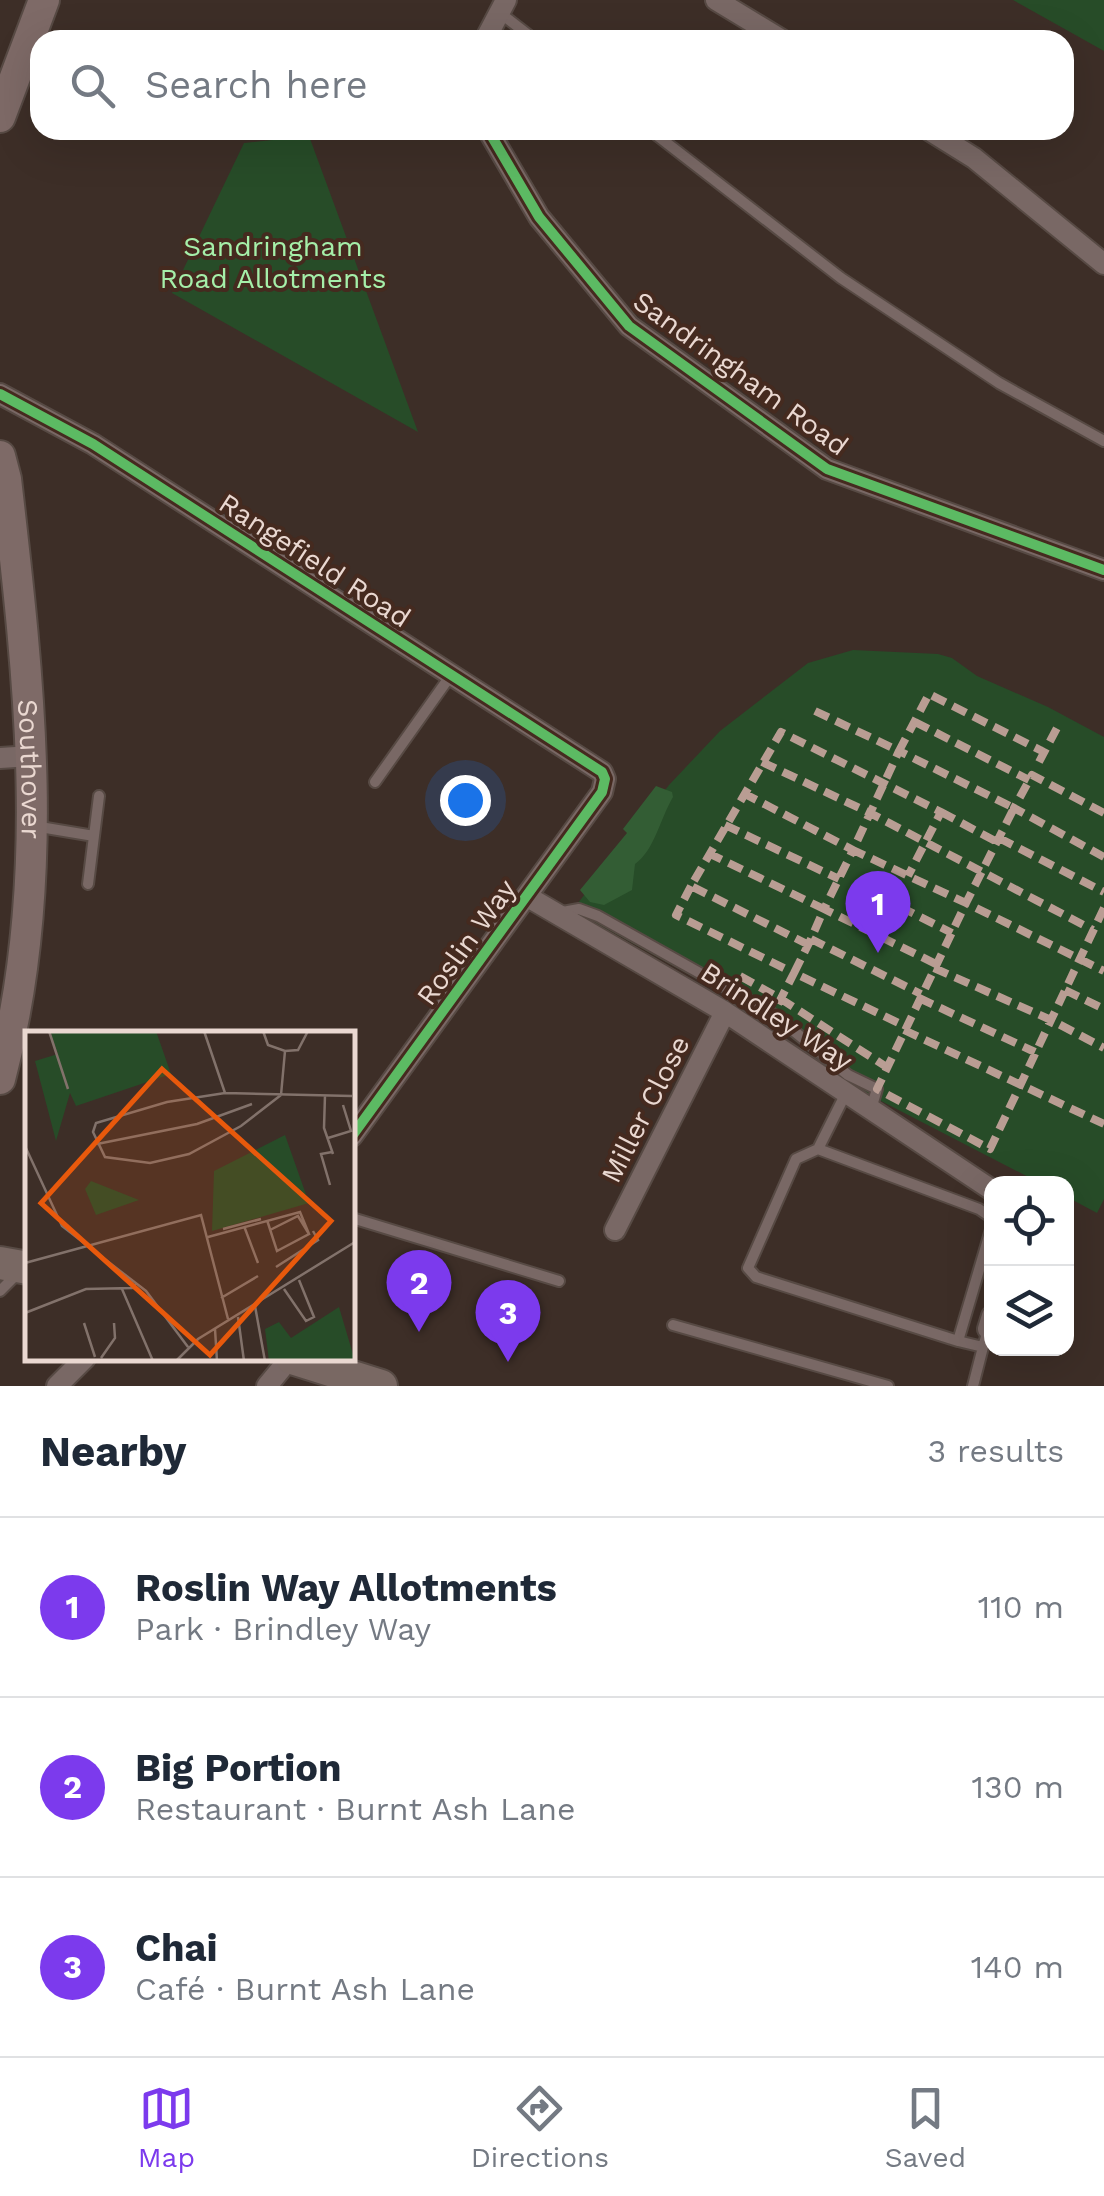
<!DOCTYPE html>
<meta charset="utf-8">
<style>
:root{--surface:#fff;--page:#f2f2f3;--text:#1f2937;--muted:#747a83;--line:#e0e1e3;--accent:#7c3aed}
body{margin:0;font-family:"Work Sans",sans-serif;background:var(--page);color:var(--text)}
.controls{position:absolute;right:30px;bottom:30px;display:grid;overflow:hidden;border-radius:20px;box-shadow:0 10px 40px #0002}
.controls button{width:90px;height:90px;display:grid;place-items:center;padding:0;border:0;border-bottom:2px solid var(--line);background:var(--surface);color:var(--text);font:50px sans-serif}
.you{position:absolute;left:465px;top:800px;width:35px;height:35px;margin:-25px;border:8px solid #fff;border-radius:50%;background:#1a73e8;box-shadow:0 0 0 15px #1a73e833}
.badge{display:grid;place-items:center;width:65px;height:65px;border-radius:50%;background:var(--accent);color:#fff;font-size:32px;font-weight:700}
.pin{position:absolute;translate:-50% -82px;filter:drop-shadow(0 2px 5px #0008)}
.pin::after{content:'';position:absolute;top:52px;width:35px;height:30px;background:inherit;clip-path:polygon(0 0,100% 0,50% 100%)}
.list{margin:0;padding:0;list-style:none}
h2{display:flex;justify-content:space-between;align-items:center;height:130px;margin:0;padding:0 40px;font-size:42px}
h2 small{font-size:32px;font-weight:400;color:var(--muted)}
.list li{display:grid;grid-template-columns:65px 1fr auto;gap:30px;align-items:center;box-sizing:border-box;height:180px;padding:0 40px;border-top:2px solid var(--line)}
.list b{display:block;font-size:38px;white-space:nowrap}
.list p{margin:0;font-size:32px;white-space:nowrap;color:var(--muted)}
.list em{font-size:32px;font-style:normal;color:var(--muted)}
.icon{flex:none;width:55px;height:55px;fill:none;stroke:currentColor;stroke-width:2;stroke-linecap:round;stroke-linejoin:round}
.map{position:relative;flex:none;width:1104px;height:1386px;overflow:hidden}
.search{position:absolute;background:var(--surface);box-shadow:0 10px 40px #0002;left:30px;right:30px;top:30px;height:110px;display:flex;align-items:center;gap:25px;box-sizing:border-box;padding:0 35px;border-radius:30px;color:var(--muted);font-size:38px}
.sheet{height:670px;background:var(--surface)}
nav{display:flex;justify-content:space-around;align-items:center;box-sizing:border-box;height:140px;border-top:2px solid var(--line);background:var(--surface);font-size:28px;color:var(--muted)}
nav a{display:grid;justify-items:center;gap:5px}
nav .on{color:var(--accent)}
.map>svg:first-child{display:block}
.green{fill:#274c28}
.forest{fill:#335d34}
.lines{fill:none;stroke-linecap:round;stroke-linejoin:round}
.lane-casing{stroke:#574a44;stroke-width:14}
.street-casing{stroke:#574a44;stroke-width:24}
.secondary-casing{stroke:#574a44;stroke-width:34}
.primary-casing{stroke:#574a44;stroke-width:36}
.lane{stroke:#796865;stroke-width:10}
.street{stroke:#796865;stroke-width:20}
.secondary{stroke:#7e6a67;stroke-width:30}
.primary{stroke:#796863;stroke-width:32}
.quiet{stroke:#b99d93;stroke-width:8;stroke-dasharray:15 8;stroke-linecap:butt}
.cycleway-casing{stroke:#452a1f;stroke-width:16}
.cycleway{stroke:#5cba63;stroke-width:10}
.labels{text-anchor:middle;stroke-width:8;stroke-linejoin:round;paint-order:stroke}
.park-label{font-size:28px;fill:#a5efa9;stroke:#452a1f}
.street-label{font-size:28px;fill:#ead8d1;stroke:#452a1f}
.inset-road{fill:none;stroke:#82726b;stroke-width:2.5}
.view{fill:#e8590c;fill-opacity:0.15;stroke:#e8590c;stroke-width:5}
.inset-edge{fill:none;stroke:#ead8d1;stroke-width:5}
</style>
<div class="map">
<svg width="1104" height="1386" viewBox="0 0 1104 1386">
<rect width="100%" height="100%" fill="#3d2e27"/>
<path class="green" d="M 1013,0 L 1104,0 L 1104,51 Z
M 309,136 L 418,432 L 172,293 L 244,143 Z
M 853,650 L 938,654 L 952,658 L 977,676 L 1048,707 L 1104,737 L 1104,1199 L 1097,1213 L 1067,1197 L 1066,1184 L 1040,1183 L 856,1088 L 780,1029 L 722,993 L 580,914 L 578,903 L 669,785 L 720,731 L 808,663 Z"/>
<path class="forest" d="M 656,786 L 672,792 L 673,797 C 660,819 654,851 635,864 L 632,890 L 604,905 L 590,902 L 580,890 L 627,833 L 623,829 Z"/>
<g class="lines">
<defs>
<path id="lane" d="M 500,13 L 535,40
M 650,130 L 841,278 L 999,383 L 1104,441
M 375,782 L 451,675
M 34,826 L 94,836
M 88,884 L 99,796
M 557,913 L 579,909 L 598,916 L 773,1014 L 848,1075 L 877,1089 L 871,1109
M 846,1093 L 818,1149 L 796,1159 L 748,1268 L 756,1277 L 958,1341 L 992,1226
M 818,1149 L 979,1209 L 992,1218
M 352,1218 L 559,1281
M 0,1291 L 17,1274
M 673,1325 L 888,1386
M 958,1341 L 983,1347 L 988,1330
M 973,1386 L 983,1347"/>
<path id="street" d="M 716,0 L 782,40
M 485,40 L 506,0
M 488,130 L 539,217 L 629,326 L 827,469 L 1104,570
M 929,130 L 974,158 L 1104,264
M 0,394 L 93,444 L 602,772 L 605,779 L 602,792 L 352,1136
M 0,758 L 31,756
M 528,897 L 725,1012 L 992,1190
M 615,1230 L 725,1012
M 988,1329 L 992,1316
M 57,1386 L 85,1358
M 267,1386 L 290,1358"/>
<g id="secondary">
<path d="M 0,117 L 44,0"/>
<path id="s1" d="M 0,456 L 6,479 C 29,679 53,882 0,1079"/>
</g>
<path id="primary" d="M 0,1263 L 28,1268
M 292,1358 L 381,1386"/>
</defs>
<use href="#lane" class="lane-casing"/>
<use href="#street" class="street-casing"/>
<use href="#secondary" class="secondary-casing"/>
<use href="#primary" class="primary-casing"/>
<use href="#lane" class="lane"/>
<use href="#street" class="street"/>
<use href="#secondary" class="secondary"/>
<use href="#primary" class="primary"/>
<path class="quiet" d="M 815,711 L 899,751 L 929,694 L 1044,752
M 915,722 L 1029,780
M 762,762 L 870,813 L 1093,930
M 1039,762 L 1057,728
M 743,793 L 853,850 L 824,909 L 936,964
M 941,812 L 997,842
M 1104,813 L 1032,775 L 1014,808 L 1104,857
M 725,825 L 839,879
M 999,838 L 1104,892
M 708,853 L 824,909 L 811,939 L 921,994
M 691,886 L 676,915 L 794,973 L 773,1014
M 859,886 L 952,933
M 1104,908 C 1066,988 1028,1069 990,1149 L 877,1089 L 966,903 L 853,850 L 899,751 L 1014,808 L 966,903 L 1104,971
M 811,939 L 794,973 L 905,1026
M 809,945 L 691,886 L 781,732 L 941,812 L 908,876
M 934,968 L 1051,1020 L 1104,1048
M 740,976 L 781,999 L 885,1066
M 1065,990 L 1104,1009
M 919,998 L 1035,1052
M 904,1030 L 1104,1124"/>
<defs>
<path id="cycleway" d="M 488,130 L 539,217 L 629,326 L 827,469 L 1104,570
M 0,394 L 93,444 L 602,772 L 605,779 L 602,792 L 352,1136"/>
</defs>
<use href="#cycleway" class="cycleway-casing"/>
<use href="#cycleway" class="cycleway"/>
</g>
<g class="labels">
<g class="park-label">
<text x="273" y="256">Sandringham<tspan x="273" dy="32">Road Allotments</tspan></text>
</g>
<g class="street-label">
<text transform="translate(741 373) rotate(36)" y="10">Sandringham Road</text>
<text transform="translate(315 560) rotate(33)" y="10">Rangefield Road</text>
<text dy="10" stroke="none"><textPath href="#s1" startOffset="315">Southover</textPath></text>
<text transform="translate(466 942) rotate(-54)" y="10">Roslin Way</text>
<text transform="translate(777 1016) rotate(33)" y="10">Brindley Way</text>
<text transform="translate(645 1109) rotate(-63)" y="10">Miller Close</text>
</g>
</g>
<g transform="translate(25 1031)">
<rect width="330" height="330" fill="#3d2e27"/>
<path d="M 25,0 L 131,0 L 146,43 L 51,75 L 45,62 L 31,110 L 10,30 L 33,23 ZM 260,104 L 284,172 L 187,200 L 189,140 ZM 66,150 L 114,169 L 71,184 L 60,158 ZM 314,276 L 330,330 L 244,330 L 240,298 L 254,291 L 266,307 Z" fill="#274c28"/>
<path class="inset-road" d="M 24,0 L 43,58M 179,0 L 200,62M 238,0 L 243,14 L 260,20 L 273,19 L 283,0M 330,47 L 330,89M 256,64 L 216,95 L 164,123 L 125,132 L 80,126 L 68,101 L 71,92 L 142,71 L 200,62 L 327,65M 256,64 L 260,20M 300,64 L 299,97 L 308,123M 303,107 L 326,100 L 318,74M 72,113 L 172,93 L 227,73M 0,115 L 37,195 L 121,260 L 163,316M 305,154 L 296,123 L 307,121M 242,189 L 252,220 L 284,203 L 273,185 L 245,199M 219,195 L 233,232M 198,198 L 236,188M 183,206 L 275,181 L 284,203M 0,232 L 176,184 L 203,288M 251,236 L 293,209 L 288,200M 97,258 L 128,330M 259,258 L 281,290 L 289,286 L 274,249M 196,267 L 233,245M 230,275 L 240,330M 0,282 L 61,258 L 107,257 L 111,251M 213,286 L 219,330M 59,292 L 70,326M 190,298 L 192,330M 76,327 L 90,307 L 89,292M 151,330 L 173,308 L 330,211"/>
<path class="view" d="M 137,38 L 306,190 L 185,324 L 16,172 Z"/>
<rect width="330" height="330" class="inset-edge"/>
</g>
</svg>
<div class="controls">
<button><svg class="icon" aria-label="locate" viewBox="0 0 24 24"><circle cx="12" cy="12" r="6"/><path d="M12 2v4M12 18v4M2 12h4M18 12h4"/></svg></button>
<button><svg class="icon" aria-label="layers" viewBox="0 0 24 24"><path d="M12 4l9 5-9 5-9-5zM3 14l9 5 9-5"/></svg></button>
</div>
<div class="you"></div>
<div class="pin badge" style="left:878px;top:953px">1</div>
<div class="pin badge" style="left:419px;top:1332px">2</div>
<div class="pin badge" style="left:508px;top:1362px">3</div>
<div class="search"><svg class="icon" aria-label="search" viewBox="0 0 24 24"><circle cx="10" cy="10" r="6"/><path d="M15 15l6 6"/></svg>Search here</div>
</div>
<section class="sheet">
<h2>Nearby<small>3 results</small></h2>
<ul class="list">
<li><span class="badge">1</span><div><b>Roslin Way Allotments</b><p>Park · Brindley Way</p></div><em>110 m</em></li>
<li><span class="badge">2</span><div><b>Big Portion</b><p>Restaurant · Burnt Ash Lane</p></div><em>130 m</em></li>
<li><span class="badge">3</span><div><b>Chai</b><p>Café · Burnt Ash Lane</p></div><em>140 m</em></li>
</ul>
</section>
<nav>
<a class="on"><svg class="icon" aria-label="map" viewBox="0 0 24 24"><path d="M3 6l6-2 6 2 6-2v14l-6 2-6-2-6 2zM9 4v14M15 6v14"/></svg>Map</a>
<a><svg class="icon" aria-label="directions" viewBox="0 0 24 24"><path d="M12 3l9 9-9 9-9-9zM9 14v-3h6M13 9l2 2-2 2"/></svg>Directions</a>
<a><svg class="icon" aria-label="saved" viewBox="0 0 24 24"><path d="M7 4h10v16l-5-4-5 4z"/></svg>Saved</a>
</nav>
